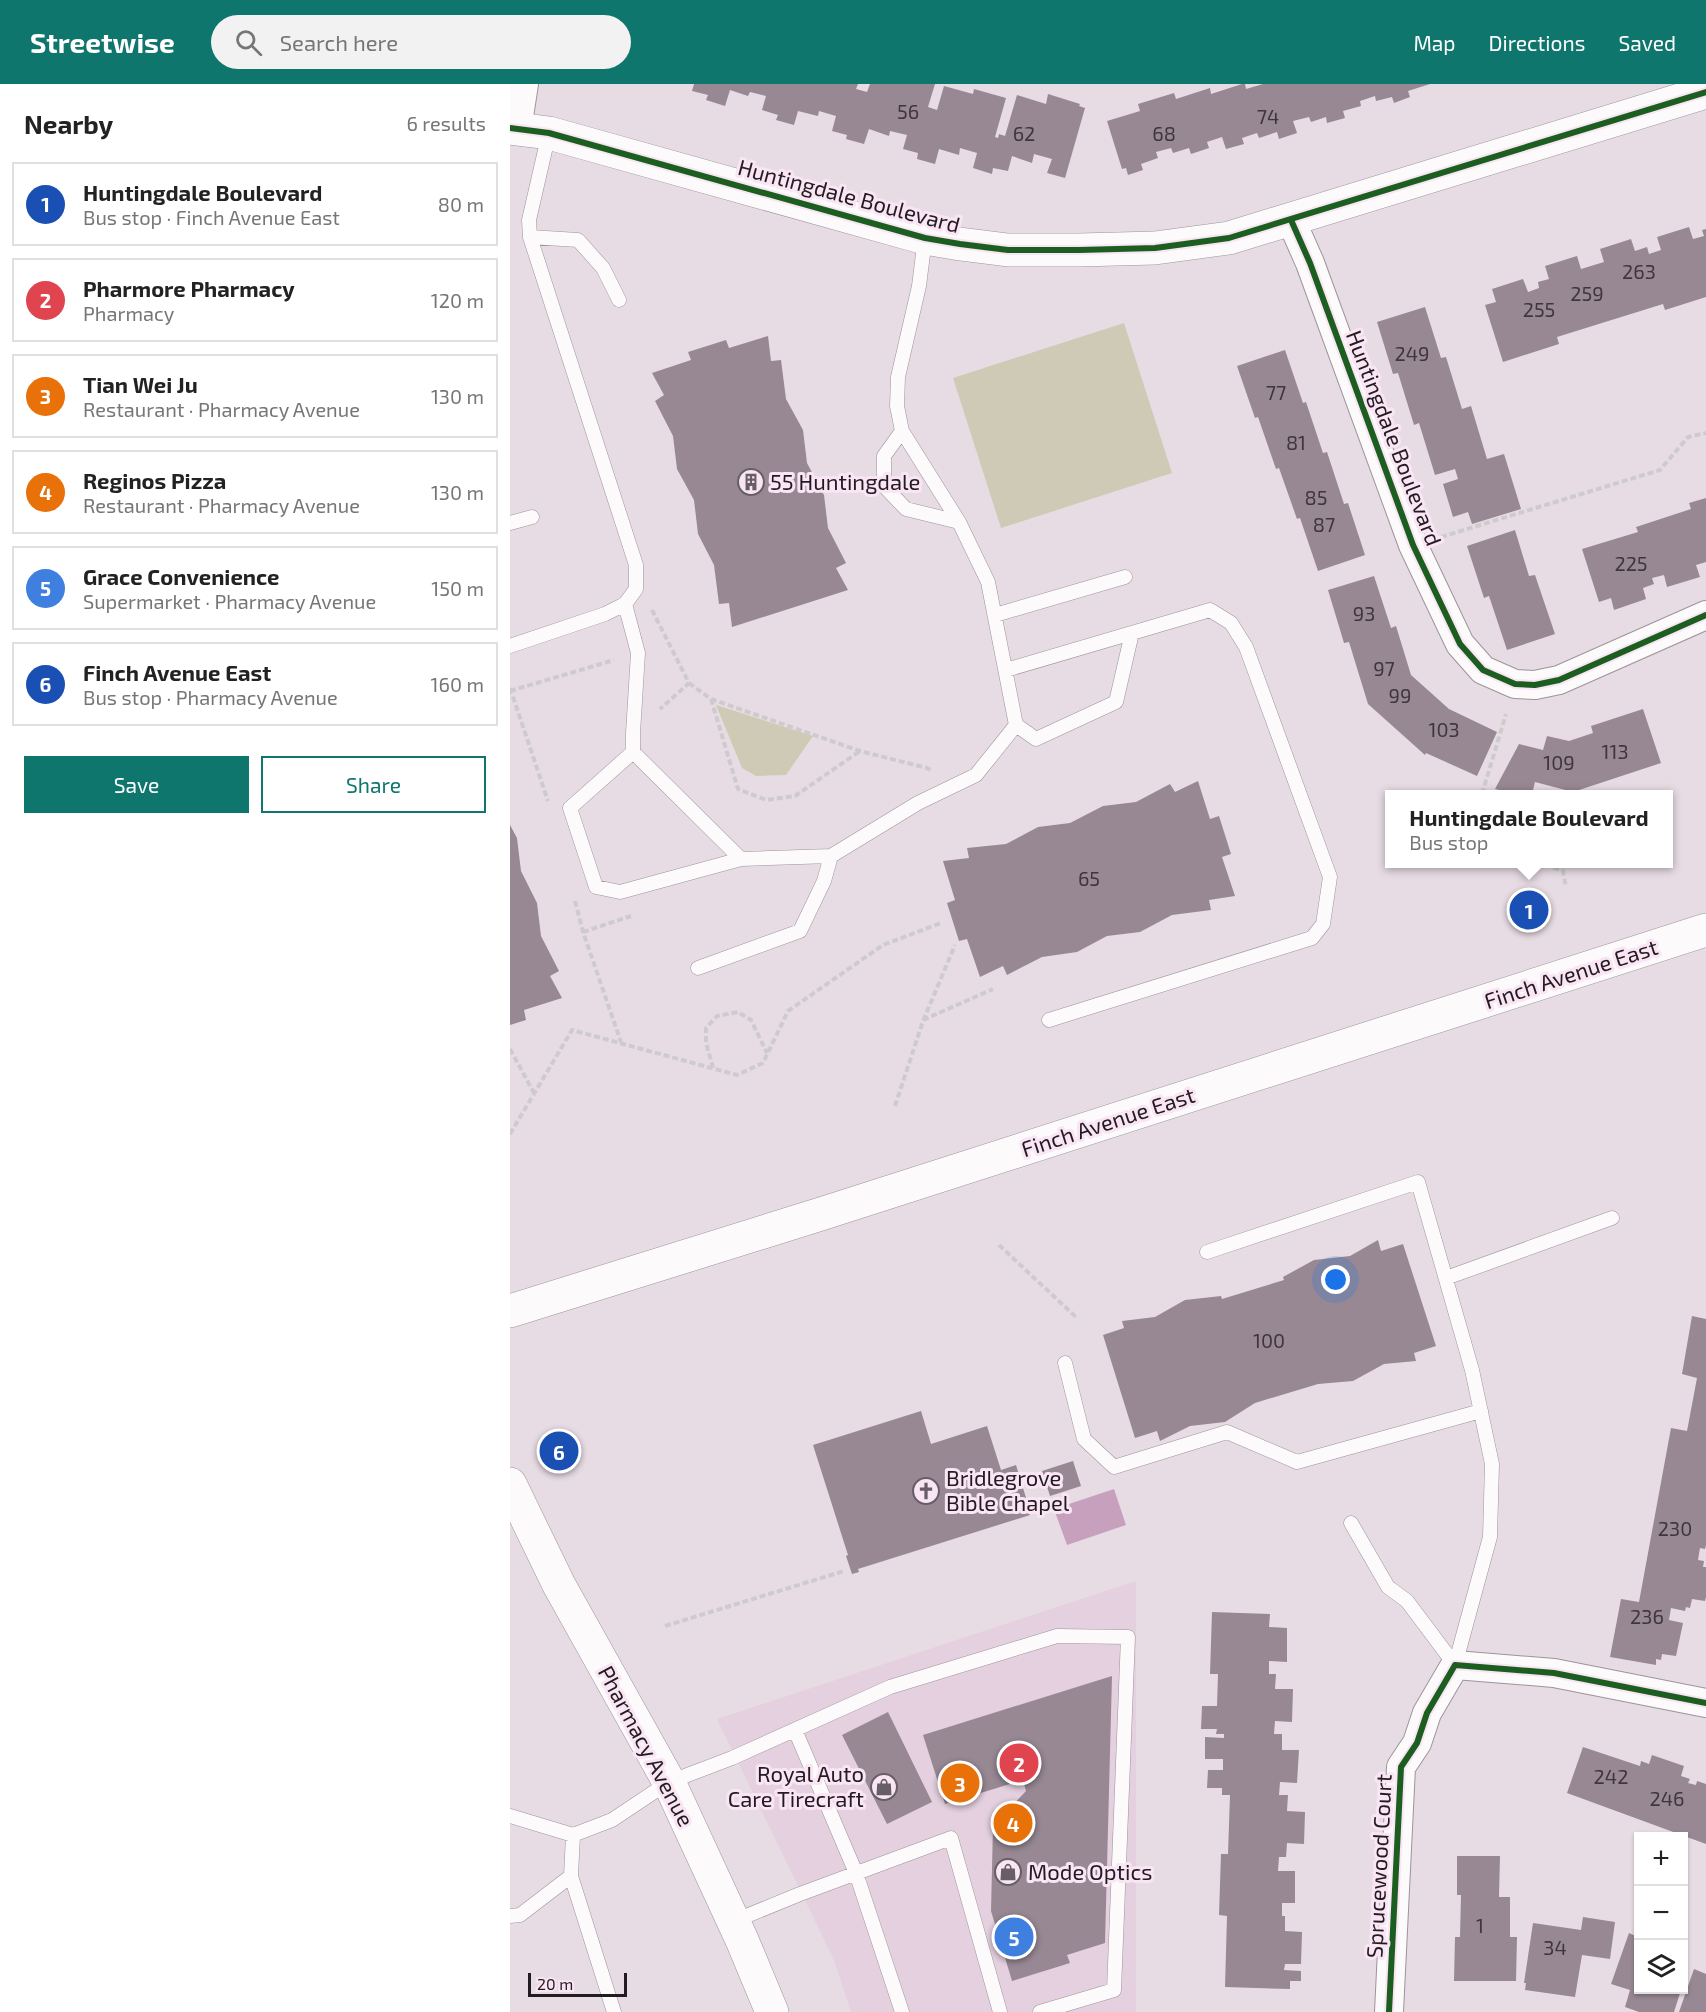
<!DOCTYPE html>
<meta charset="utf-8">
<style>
:root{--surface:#fff;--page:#f2f2f2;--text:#222;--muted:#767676;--line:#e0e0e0;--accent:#0f766e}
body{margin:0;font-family:"Exo 2",sans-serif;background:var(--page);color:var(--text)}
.controls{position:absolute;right:18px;bottom:18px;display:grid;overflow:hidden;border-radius:0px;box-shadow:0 2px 4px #0004}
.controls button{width:54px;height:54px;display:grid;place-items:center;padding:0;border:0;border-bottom:2px solid var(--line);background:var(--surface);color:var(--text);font:30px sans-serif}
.scale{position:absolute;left:18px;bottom:15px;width:99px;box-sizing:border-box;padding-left:6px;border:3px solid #221b20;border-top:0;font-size:16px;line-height:21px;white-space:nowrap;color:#221b20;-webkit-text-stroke:4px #f9e5f4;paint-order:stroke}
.you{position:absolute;left:826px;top:1196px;width:21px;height:21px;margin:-15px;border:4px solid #fff;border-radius:50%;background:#1a73e8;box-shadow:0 0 0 9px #1a73e833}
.badge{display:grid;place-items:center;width:39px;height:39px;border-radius:50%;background:var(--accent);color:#fff;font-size:20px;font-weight:700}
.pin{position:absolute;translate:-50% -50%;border:3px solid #fff;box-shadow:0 2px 6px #0006}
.popup{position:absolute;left:875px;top:706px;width:288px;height:78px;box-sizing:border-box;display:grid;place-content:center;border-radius:0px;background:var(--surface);filter:drop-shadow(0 2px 4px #0005);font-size:20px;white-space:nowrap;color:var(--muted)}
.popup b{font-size:22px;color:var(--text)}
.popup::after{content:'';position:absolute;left:50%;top:100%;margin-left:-12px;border:12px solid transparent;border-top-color:var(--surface)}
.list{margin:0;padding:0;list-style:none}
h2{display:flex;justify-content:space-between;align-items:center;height:78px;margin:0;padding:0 24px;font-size:26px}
h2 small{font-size:20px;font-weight:400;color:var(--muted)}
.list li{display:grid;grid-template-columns:39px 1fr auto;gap:18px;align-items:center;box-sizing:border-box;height:84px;margin:0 12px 12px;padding:0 12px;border:2px solid var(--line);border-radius:0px}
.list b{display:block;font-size:22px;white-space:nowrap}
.list p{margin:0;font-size:20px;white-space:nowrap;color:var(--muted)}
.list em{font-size:20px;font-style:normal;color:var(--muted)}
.actions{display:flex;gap:12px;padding:18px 24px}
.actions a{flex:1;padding:14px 0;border:2px solid var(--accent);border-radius:0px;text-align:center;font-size:21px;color:var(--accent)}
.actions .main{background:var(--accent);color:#fff}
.icon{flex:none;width:33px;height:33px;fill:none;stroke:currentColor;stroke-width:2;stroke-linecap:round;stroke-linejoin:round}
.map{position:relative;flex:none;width:1196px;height:1928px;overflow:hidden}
header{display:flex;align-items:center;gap:36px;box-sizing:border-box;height:84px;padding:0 30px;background:var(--accent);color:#fff}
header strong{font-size:28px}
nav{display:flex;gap:33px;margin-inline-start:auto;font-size:21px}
.search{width:420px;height:54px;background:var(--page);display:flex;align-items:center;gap:15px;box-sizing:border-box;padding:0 21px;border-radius:33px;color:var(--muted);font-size:22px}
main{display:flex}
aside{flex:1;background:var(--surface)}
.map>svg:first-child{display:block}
.built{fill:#e4d0de}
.green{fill:#cecab5}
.water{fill:#c7a0bd}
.building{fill:#978893}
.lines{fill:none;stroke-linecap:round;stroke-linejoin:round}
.service-casing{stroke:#9c949a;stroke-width:15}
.minor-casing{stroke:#9c949a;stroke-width:30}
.tertiary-casing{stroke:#9c949a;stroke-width:34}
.secondary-casing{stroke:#9c949a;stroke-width:34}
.path{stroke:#cecbcd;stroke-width:4;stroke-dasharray:6 3;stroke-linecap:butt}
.service{stroke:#fcfafb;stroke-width:14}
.minor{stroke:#fcfafb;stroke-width:28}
.tertiary{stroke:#fcfafb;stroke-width:33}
.secondary{stroke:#fcfafb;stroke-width:33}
.cycleway-casing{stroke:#f9e5f4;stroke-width:10}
.cycleway{stroke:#1b5e20;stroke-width:6}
.labels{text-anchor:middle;stroke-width:6;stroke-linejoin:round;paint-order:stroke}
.number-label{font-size:20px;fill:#3f363d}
.street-label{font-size:22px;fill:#221b20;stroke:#f9e5f4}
.poi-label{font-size:22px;fill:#221b20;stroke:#f9e5f4;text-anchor:start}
</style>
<header>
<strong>Streetwise</strong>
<div class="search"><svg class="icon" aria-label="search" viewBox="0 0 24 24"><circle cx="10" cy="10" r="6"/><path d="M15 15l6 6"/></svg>Search here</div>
<nav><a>Map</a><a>Directions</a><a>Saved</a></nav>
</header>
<main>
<aside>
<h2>Nearby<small>6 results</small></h2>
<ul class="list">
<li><span class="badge" style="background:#1a4fb4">1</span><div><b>Huntingdale Boulevard</b><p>Bus stop · Finch Avenue East</p></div><em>80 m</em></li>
<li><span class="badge" style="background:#e0444e">2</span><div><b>Pharmore Pharmacy</b><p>Pharmacy</p></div><em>120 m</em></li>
<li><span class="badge" style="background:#e8710a">3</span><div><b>Tian Wei Ju</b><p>Restaurant · Pharmacy Avenue</p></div><em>130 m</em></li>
<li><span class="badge" style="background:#e8710a">4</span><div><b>Reginos Pizza</b><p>Restaurant · Pharmacy Avenue</p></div><em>130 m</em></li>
<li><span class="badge" style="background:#3f7fe0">5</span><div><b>Grace Convenience</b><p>Supermarket · Pharmacy Avenue</p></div><em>150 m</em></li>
<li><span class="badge" style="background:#1a4fb4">6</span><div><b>Finch Avenue East</b><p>Bus stop · Pharmacy Avenue</p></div><em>160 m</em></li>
</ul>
<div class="actions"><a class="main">Save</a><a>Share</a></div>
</aside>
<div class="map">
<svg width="1196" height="1928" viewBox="0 0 1196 1928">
<rect width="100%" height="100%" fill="#e8dce4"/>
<path class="built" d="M 626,1497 L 626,1928 L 341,1928 L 324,1876 L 207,1635 Z"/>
<path class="green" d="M 614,239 L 662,389 L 491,444 L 443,294 Z
M 206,621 L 303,652 L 276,691 L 246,692 L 232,684 Z"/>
<path class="water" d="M 604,1405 L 616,1441 L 557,1461 L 544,1425 Z"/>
<path class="building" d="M 184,0 L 348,0 L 346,5 L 357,8 L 360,0 L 425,0 L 418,23 L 427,26 L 434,2 L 463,10 L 464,5 L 496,14 L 485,53 L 488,54 L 489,50 L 495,52 L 507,11 L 536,20 L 538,10 L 570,20 L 569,22 L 575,24 L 555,94 L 537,89 L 542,75 L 524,70 L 522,79 L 502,72 L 498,87 L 483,84 L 482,90 L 463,84 L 467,69 L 450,64 L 449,71 L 429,65 L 425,80 L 407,75 L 408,69 L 393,65 L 397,51 L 380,47 L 379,52 L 359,45 L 354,60 L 336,55 L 337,51 L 322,47 L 326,32 L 309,27 L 308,32 L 288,27 L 284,41 L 266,36 L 268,31 L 252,26 L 256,12 L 240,8 L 238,12 L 220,6 L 215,22 L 196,16 L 198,11 L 182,7 Z
M 732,0 L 735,0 L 736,5 L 753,0 L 920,0 L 898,7 L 900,13 L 884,19 L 882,13 L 866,17 L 865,12 L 850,17 L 851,22 L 833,27 L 835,34 L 817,39 L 816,33 L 801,38 L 799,33 L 783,37 L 787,49 L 769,55 L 767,48 L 749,54 L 747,49 L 732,54 L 734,60 L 716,65 L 712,53 L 697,58 L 699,64 L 681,70 L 679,64 L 663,69 L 661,64 L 646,68 L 648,74 L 631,80 L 633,86 L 618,91 L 616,84 L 612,85 L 597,37 L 630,27 L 628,20 L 664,9 L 666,15 L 700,4 L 701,10 Z
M 1179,143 L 1183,155 L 1194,152 L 1192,146 L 1196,145 L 1196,213 L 1155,226 L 1153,220 L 1047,253 L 1049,260 L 993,278 L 975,221 L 986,218 L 982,205 L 1013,195 L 1018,208 L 1029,204 L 1028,198 L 1039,195 L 1035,182 L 1067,172 L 1071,185 L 1094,178 L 1090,165 L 1121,155 L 1125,167 L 1137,163 L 1139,170 L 1151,166 L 1147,153 Z
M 915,223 L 931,274 L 936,273 L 952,325 L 961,322 L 977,375 L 994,370 L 1011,425 L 962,440 L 958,428 L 943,433 L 933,400 L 948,395 L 945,385 L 925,391 L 909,339 L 904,341 L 888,289 L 883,290 L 867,238 Z
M 258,252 L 261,277 L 271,276 L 276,315 L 293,346 L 297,379 L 314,411 L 318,444 L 336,479 L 326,484 L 338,506 L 222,543 L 219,519 L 209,520 L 204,481 L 188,450 L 184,416 L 167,385 L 163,352 L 145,317 L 154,311 L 142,289 L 181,276 L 178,268 L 216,256 L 219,264 Z
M 775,266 L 793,319 L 796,318 L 813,369 L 817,368 L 834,420 L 838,419 L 855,471 L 808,487 L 790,434 L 787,435 L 769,384 L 766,385 L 748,333 L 745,334 L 727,282 Z
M 1196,414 L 1196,478 L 1186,481 L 1190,493 L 1157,503 L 1154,491 L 1142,494 L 1144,500 L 1133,504 L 1136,515 L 1104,526 L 1101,514 L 1089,518 L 1072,465 L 1128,448 L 1126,443 L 1181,425 L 1179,419 Z
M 1005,446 L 1019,492 L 1025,491 L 1045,550 L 997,566 L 979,512 L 974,514 L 957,462 Z
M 864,492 L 881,544 L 886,542 L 901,591 L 939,625 L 987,648 L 967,692 L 916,669 L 915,671 L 858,620 L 839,558 L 834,559 L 818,506 Z
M 1133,625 L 1151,679 L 1063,708 L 1025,698 L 1022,710 L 1007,710 L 985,705 L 1009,660 L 1033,666 L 1037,652 L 1059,657 L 1083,649 L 1081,642 Z
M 688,697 L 700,735 L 709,732 L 721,770 L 712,773 L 725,812 L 699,816 L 701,826 L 662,831 L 630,848 L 597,852 L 567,868 L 532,873 L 497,891 L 493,882 L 470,893 L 457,855 L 449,857 L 437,819 L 445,816 L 433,777 L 459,774 L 457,764 L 496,760 L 528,743 L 560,739 L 593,722 L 626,718 L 660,700 L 665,708 Z
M 0,741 L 7,754 L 11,787 L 27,819 L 31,852 L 49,887 L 40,892 L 52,914 L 14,926 L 16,936 L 0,941 Z
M 868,1156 L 871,1167 L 893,1160 L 926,1262 L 904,1269 L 906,1277 L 874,1280 L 843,1297 L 808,1300 L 745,1319 L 715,1338 L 680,1342 L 650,1357 L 647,1347 L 625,1354 L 593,1251 L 614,1244 L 612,1237 L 645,1233 L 675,1216 L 711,1212 L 712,1215 L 774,1196 L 773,1193 L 804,1176 L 840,1172 Z
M 1182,1232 L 1196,1235 L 1196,1461 L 1195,1465 L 1190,1464 L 1188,1476 L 1194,1477 L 1193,1483 L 1196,1483 L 1196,1513 L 1195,1517 L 1182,1515 L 1180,1524 L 1176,1523 L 1175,1527 L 1161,1524 L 1159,1536 L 1173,1539 L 1166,1572 L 1152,1570 L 1151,1576 L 1146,1575 L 1146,1581 L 1100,1573 L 1111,1515 L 1129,1518 L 1161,1344 L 1177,1347 L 1187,1294 L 1172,1290 Z
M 411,1327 L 421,1360 L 477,1342 L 491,1386 L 506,1381 L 520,1427 L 518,1428 L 520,1431 L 348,1485 L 349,1488 L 342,1490 L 336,1472 L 338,1471 L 303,1361 Z
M 563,1377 L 571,1402 L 540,1412 L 532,1387 Z
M 702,1528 L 760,1530 L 759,1543 L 777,1544 L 777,1578 L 759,1577 L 759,1590 L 766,1590 L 765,1605 L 783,1605 L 782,1638 L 765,1637 L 764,1650 L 772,1650 L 772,1666 L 789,1666 L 787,1699 L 770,1698 L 769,1711 L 778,1711 L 777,1727 L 795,1728 L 794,1760 L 777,1759 L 776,1773 L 769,1773 L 768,1787 L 785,1787 L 785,1819 L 772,1819 L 772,1832 L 775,1832 L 775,1847 L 792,1848 L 791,1880 L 775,1880 L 774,1886 L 791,1887 L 791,1897 L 780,1897 L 780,1905 L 715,1903 L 717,1832 L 709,1831 L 711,1770 L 718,1770 L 720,1711 L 712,1711 L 712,1704 L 697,1704 L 698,1686 L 713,1686 L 713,1675 L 695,1675 L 695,1653 L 714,1654 L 714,1650 L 706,1650 L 707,1645 L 691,1645 L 692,1622 L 707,1622 L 708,1590 L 700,1590 Z
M 602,1592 L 595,1859 L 557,1871 L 560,1879 L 502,1897 L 481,1827 L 483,1742 L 516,1707 L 513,1696 L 435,1720 L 413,1651 Z
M 378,1628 L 422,1718 L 377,1740 L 332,1651 Z
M 1073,1663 L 1130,1682 L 1131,1677 L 1139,1680 L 1142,1671 L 1174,1682 L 1171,1692 L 1180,1695 L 1178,1699 L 1186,1701 L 1187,1697 L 1196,1700 L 1196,1760 L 1057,1709 Z
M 947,1772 L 990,1772 L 989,1813 L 1000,1813 L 1000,1853 L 1007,1853 L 1006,1897 L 944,1897 L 945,1853 L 950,1853 L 951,1811 L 947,1811 Z
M 1073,1833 L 1105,1838 L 1100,1875 L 1072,1871 L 1065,1913 L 1015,1906 L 1016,1899 L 1014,1899 L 1023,1839 L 1071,1846 Z
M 1119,1849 L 1128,1853 L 1128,1906 L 1171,1906 L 1164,1928 L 1129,1928 L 1115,1923 L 1120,1906 L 1101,1900 Z
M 1184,1885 L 1196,1890 L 1196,1928 L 1169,1928 Z"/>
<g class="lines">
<defs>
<path id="service" d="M 20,153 L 68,156 L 93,184 L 109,216
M 392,347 L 374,372 L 374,402 L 396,425 L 449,438
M 0,439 L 22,433
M 115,520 L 128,569 L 123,649 L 123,668 L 60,724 L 86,803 L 110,808 L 231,775 L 123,668
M 485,531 L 615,493
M 0,562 L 95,530 L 115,520 L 126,505 L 126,481 L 20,153 L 19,136 L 39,49
M 496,586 L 700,526 L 721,539 L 736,563 L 820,793 L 813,840 L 802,854 L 539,936
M 506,641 L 526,655 L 606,618 L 622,549
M 321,772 L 408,719 L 466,691 L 506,641 L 478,498 L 449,438 L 392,347 L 387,322 L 388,293 L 409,202 L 415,154
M 188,884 L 290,847 L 314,797 L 321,772 L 231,775
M 697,1168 L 908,1098 L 962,1286 L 982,1380 L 980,1453 L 945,1581
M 936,1194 L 1102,1134
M 555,1279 L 574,1355 L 604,1383 L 717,1348 L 787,1378 L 971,1327
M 841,1439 L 878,1503 L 897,1517 L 945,1581
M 285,1646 L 346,1789 L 392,1928
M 0,1732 L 63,1751 L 102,1736 L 159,1698 L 222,1674 L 380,1603 L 547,1552 L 618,1553 L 604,1906 L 530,1928
M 61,1792 L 104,1928
M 0,1832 L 10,1831 L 61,1792 L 63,1751
M 224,1837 L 290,1810 L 441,1754 L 490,1928"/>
<path id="minor" d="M 7,45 L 14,0
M 781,136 L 800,179 L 903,461 L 950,560 L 973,586 L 1005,600 L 1025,601 L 1049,596 L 1196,531
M 879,1928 L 891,1683 L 907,1659 L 917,1629 L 945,1581 L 1044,1589 L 1196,1619"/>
<path id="tertiary" d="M 0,44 L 39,49 L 415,154 L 450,160 L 498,166 L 569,166 L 645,164 L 719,154 L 1196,8
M 0,1400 L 49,1501 L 159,1698 L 232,1856 L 262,1928"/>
<path id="secondary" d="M 0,1227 L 314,1129 L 1196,846"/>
</defs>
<use href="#service" class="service-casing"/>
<use href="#minor" class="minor-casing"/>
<use href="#tertiary" class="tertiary-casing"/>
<use href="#secondary" class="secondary-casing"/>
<path class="path" d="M 931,453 L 1150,386 L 1178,353 L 1196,349
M 142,526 L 179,599 L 150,625
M 179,599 L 201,615 L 350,667 L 417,684 L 422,687
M 0,604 L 38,717
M 0,607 L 104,576
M 201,615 L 228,705 L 256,716 L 285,712 L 350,667
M 972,710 L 996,630
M 1035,780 L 1053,787 L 1056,803
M 65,817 L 73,848 L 111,958
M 73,848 L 121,832
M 413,936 L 483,905
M 0,965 L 24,1009
M 203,984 L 196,959 L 196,944 L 207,932 L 228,928 L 241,936 L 257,969
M 385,1022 L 413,937 L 445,861
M 0,1050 L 62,946 L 227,991 L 253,979 L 278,927 L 373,861 L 431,839
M 489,1161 L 567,1234
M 155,1542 L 334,1487"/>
<use href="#service" class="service"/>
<use href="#minor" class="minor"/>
<use href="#tertiary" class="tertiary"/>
<use href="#secondary" class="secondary"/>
<defs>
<path id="cycleway" d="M 0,44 L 39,49 L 415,154 L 450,160 L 498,166 L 569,166 L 645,164 L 719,154 L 1196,8
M 781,136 L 800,179 L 903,461 L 950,560 L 973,586 L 1005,600 L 1025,601 L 1049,596 L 1196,531
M 879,1928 L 891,1683 L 907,1659 L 917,1629 L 945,1581 L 1044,1589 L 1196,1619"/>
</defs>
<use href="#cycleway" class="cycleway-casing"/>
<use href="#cycleway" class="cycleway"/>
</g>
<defs>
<symbol id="building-ring" viewBox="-11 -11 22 22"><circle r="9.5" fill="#f9e5f4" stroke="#675f65" stroke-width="1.5"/><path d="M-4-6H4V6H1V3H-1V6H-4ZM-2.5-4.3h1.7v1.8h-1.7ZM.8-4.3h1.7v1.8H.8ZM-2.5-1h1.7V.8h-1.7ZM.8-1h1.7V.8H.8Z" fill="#675f65"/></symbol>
<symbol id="church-ring" viewBox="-11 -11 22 22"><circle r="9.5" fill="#f9e5f4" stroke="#675f65" stroke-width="1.5"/><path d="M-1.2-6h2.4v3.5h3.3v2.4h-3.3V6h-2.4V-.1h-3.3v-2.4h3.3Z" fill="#675f65"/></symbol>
<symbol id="shop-ring" viewBox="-11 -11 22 22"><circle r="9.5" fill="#f9e5f4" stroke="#675f65" stroke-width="1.5"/><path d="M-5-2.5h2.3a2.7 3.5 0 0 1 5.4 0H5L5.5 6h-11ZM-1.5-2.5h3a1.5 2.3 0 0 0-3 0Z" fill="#675f65"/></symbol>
</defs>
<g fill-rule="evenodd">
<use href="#building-ring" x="226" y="383" width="30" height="30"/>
<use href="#church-ring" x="401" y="1392" width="30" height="30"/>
<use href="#shop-ring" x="359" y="1688" width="30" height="30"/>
<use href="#shop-ring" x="483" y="1773" width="30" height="30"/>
</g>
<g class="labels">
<g class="number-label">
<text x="398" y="35">56</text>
<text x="758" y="40">74</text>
<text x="514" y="57">62</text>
<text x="654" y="57">68</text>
<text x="1129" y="195">263</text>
<text x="1077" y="217">259</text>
<text x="1029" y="233">255</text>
<text x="902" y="277">249</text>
<text x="766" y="316">77</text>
<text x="786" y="366">81</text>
<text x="806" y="421">85</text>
<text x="814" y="448">87</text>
<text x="1121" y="487">225</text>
<text x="854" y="537">93</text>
<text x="874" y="592">97</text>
<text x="890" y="619">99</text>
<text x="934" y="653">103</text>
<text x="1105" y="675">113</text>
<text x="1049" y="686">109</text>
<text x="579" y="802">65</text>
<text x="759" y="1264">100</text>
<text x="1165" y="1452">230</text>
<text x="1137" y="1540">236</text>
<text x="1101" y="1700">242</text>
<text x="1157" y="1722">246</text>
<text x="970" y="1849">1</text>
<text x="1045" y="1871">34</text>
</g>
<g class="street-label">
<text transform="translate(339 112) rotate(15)" y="8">Huntingdale Boulevard</text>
<text transform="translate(884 354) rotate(69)" y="8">Huntingdale Boulevard</text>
<text transform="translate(1061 890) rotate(-18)" y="8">Finch Avenue East</text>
<text transform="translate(598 1038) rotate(-18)" y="8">Finch Avenue East</text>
<text transform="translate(136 1662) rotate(62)" y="8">Pharmacy Avenue</text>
<text transform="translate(869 1782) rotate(-87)" y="8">Sprucewood Court</text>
</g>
<g class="poi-label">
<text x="260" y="406">55 Huntingdale</text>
<text x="436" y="1402">Bridlegrove<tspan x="436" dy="25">Bible Chapel</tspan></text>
<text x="354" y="1698" text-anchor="end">Royal Auto<tspan x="354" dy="25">Care Tirecraft</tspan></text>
<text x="518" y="1796">Mode Optics</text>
</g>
</g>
</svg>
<div class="controls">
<button>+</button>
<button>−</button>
<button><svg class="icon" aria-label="layers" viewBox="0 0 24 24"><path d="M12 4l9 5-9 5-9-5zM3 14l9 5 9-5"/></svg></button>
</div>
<div class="scale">20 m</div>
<div class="you"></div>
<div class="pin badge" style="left:1019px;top:826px;background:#1a4fb4">1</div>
<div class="popup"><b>Huntingdale Boulevard</b>Bus stop</div>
<div class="pin badge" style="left:509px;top:1679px;background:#e0444e">2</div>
<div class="pin badge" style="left:450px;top:1699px;background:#e8710a">3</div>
<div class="pin badge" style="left:503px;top:1739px;background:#e8710a">4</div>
<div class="pin badge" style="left:504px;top:1853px;background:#3f7fe0">5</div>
<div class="pin badge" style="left:49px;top:1367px;background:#1a4fb4">6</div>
</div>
</main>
